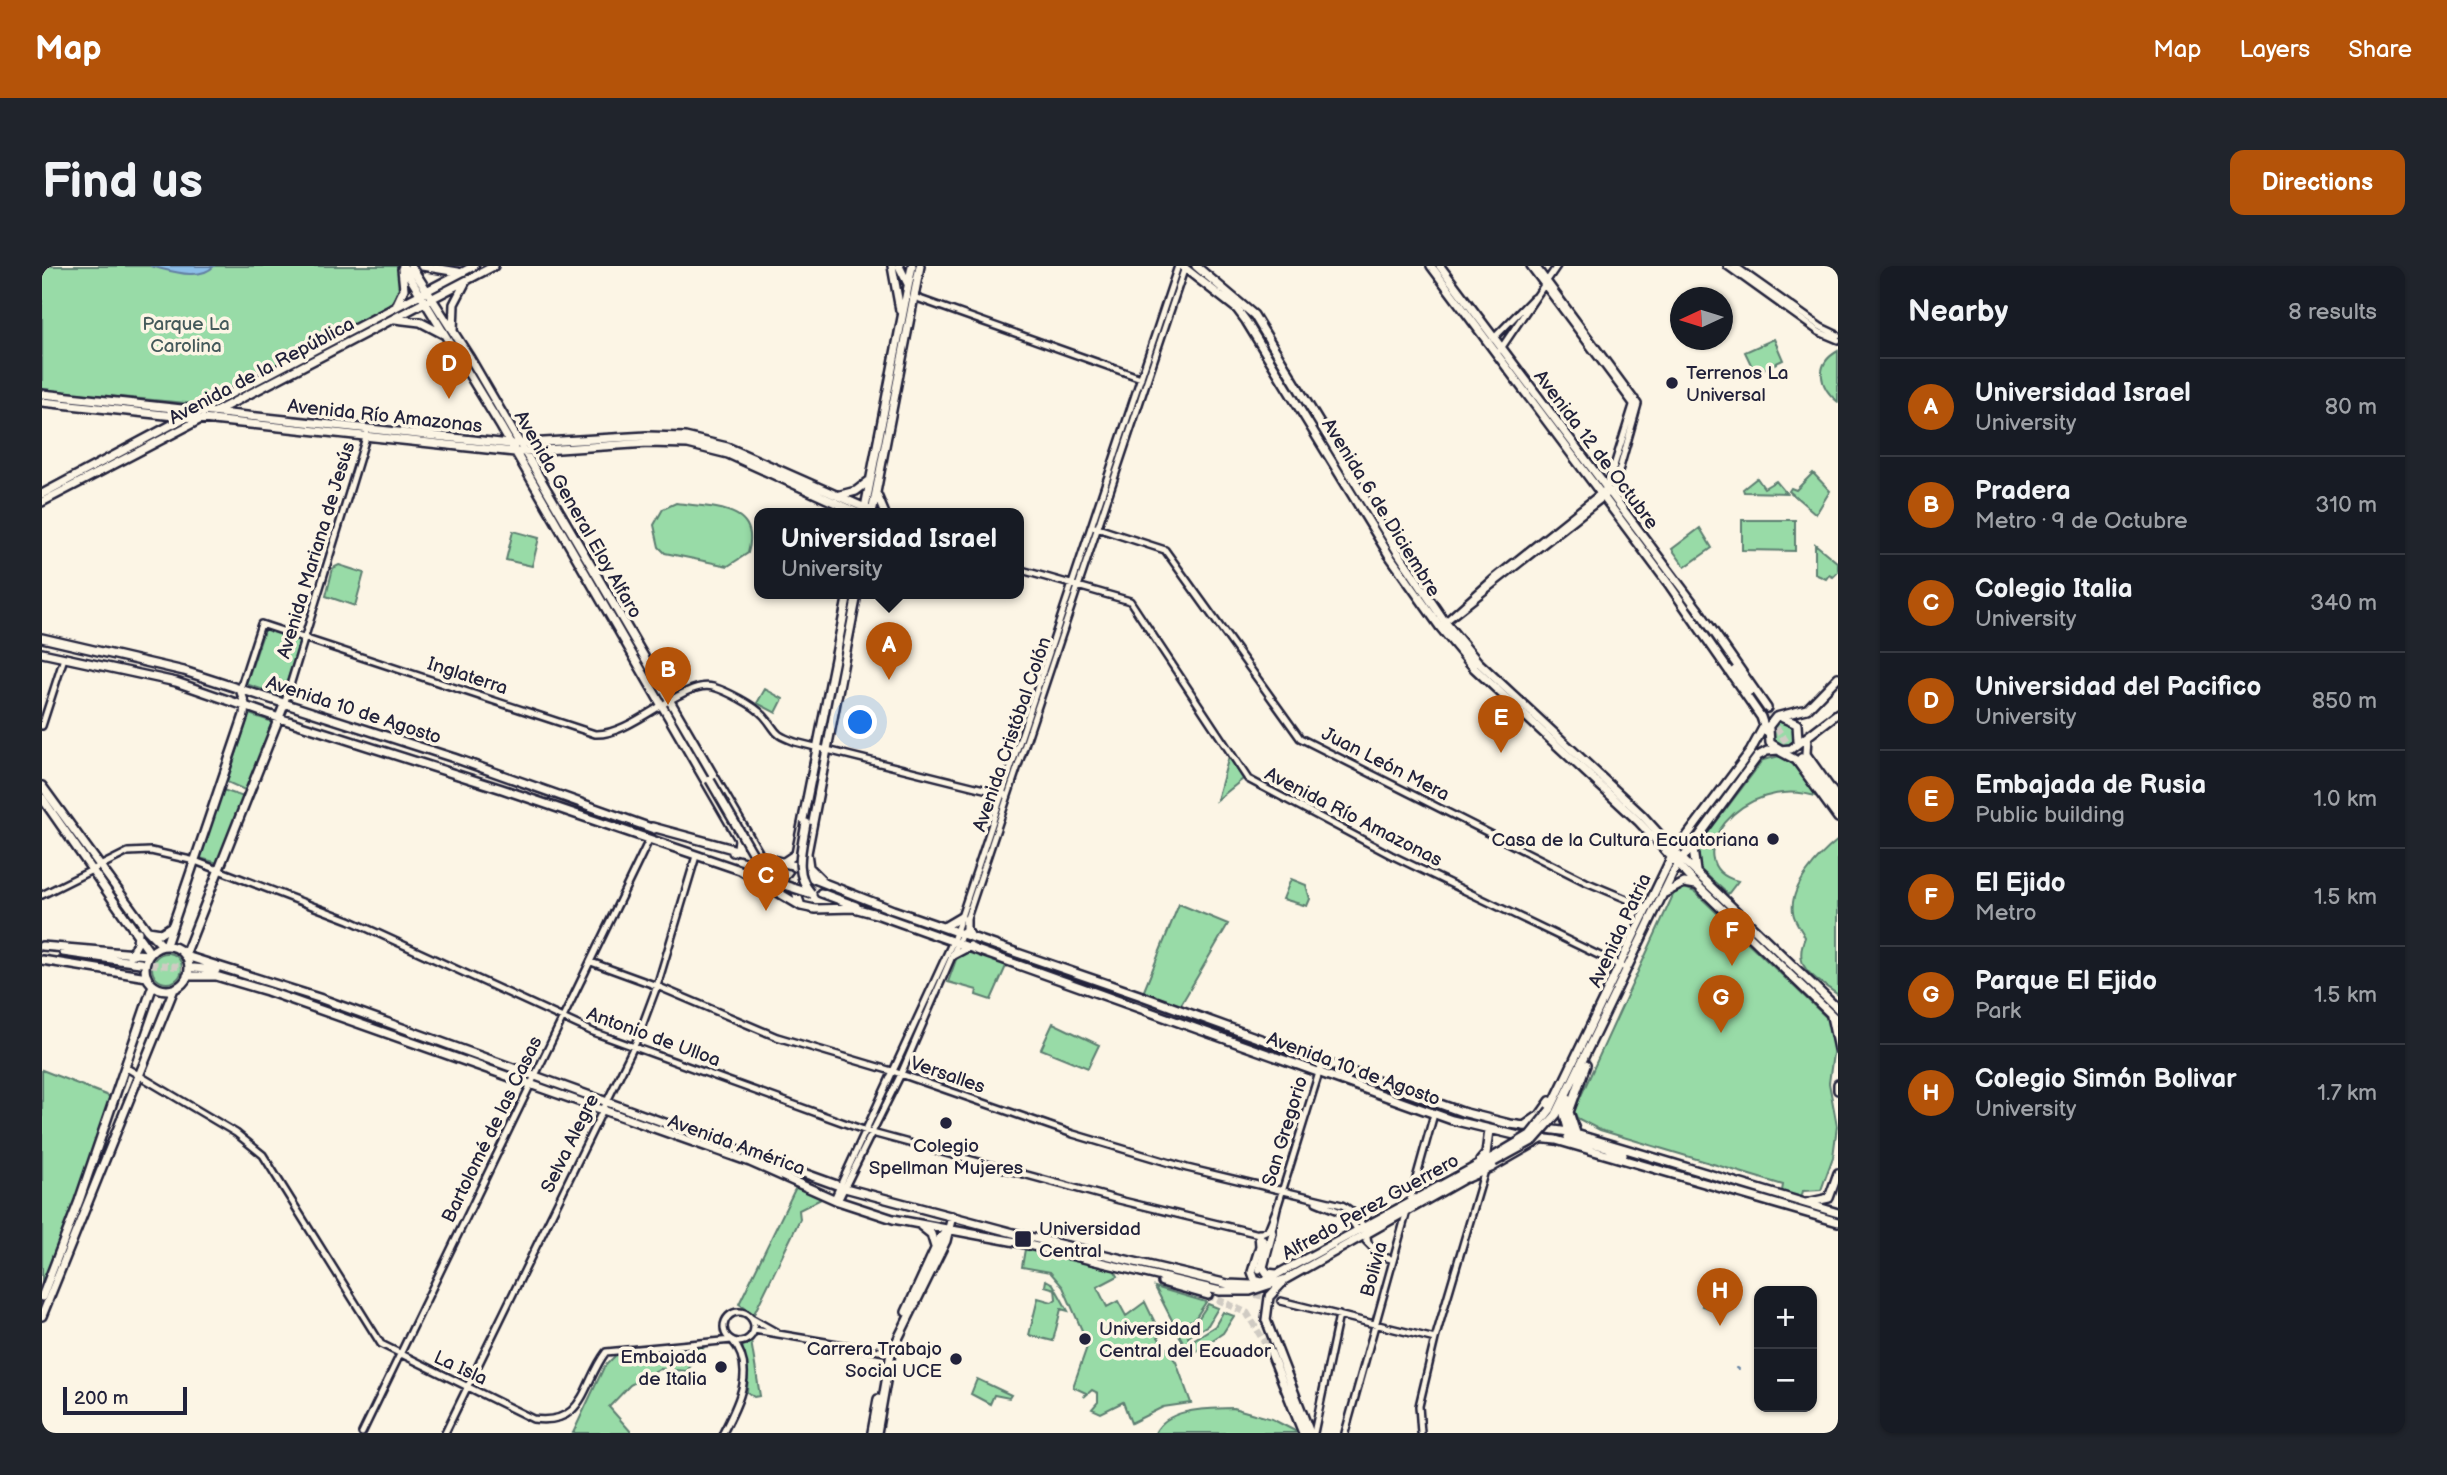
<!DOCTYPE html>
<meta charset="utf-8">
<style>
:root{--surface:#171b24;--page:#20242c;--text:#f1f3f6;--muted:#9ea1a6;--line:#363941;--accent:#b45309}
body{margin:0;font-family:"Balsamiq Sans",sans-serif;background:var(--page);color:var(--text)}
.controls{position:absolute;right:21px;bottom:21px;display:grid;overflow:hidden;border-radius:14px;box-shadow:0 2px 5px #0004}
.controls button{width:63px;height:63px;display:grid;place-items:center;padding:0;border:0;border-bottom:2px solid var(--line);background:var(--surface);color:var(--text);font:35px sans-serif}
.compass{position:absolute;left:1628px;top:21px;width:63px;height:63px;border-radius:50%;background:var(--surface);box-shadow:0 2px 5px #0004;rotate:266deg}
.scale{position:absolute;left:21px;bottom:18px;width:124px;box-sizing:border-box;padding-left:7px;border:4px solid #22223b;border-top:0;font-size:19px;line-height:24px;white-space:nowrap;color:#22223b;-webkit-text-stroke:5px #fcf5e5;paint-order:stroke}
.you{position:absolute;left:819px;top:457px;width:24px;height:24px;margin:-18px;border:5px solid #fff;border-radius:50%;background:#1a73e8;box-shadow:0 0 0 10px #1a73e833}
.badge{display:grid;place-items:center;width:46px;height:46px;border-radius:50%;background:var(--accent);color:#fff;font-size:23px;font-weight:700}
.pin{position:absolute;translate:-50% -58px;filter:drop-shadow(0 2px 4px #0008)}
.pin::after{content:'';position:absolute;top:37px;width:24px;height:21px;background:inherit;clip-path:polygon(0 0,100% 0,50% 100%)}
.popup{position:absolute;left:712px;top:242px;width:270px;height:91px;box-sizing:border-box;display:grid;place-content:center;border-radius:14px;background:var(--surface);filter:drop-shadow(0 2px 5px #0005);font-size:23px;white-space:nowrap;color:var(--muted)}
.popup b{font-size:26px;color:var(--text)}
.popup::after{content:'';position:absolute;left:50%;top:100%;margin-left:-14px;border:14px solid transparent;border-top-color:var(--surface)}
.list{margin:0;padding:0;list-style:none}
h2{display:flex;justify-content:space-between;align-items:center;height:91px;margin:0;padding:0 28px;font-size:30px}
h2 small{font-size:23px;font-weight:400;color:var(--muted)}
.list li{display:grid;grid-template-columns:46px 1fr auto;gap:21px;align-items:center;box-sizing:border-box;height:98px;padding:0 28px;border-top:2px solid var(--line)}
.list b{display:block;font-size:26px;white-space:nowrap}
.list p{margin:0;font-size:23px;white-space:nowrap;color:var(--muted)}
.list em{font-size:23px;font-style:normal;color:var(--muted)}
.map{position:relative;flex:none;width:1796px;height:1167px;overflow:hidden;border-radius:14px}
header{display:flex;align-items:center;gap:42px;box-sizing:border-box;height:98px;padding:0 35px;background:var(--accent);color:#fff}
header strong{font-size:33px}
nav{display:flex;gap:38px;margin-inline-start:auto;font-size:24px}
.intro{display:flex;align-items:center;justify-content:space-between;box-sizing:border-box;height:168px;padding:0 42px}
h1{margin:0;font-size:49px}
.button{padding:18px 32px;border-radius:14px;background:var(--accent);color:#fff;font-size:24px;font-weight:700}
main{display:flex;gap:42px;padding:0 42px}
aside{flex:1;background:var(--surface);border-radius:14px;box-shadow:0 2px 5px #0004}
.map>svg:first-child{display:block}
.green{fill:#98dba7;stroke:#5d7e71;stroke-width:2}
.water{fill:#8cbee8;stroke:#6280a3;stroke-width:2}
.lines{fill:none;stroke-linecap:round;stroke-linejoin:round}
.stream{stroke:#6280a3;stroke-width:2}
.major-tunnel{stroke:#d0cbc3;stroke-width:7;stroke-dasharray:7 3.5;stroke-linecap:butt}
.minor-casing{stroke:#22223b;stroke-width:10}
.major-casing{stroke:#22223b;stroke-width:12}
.minor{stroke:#fcf5e5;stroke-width:5}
.major{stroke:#fcf5e5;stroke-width:7}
.major-bridge-casing{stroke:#22223b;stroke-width:12;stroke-linecap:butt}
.major-bridge{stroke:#fcf5e5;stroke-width:7}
.poi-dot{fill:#22223b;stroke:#fcf5e5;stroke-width:2.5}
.labels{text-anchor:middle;stroke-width:7;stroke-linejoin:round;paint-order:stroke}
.park-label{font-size:19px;fill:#455a5b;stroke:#fcf5e5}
.street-label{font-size:19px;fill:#22223b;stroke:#fcf5e5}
.poi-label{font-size:19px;fill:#22223b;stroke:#fcf5e5;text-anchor:start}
</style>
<header>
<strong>Map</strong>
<nav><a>Map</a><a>Layers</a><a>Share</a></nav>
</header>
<div class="intro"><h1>Find us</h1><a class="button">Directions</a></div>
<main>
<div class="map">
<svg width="1796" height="1167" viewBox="0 0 1796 1167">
<rect width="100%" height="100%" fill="#fcf5e5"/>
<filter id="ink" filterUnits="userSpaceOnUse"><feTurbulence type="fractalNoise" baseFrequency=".0143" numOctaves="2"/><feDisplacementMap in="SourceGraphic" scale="14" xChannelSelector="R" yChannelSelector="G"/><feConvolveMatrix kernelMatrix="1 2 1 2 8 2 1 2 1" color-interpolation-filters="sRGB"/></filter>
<g filter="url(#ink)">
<path class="green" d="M 0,0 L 355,0 C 361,16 358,28 346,40 L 224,106 L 155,138 L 0,124 Z
M 1732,73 L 1741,94 L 1713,107 L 1703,86 Z
M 1796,85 L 1796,136 C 1777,121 1772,98 1796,85 Z
M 1771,207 L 1788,225 L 1774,248 L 1747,225 L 1749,222 L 1754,224 Z
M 1715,212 L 1722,222 L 1734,215 L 1744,227 L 1702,226 L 1701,223 Z
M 634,237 C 667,242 720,238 706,287 L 686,300 L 623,287 L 617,281 L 612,259 L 621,243 Z
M 1700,254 L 1753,254 L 1753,285 L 1700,284 Z
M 1658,262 L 1670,282 L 1643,301 L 1630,283 Z
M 471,265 L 497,272 L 490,300 L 464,294 Z
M 1773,278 L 1796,297 L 1796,306 L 1791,311 L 1787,309 L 1784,313 L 1773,308 Z
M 297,299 L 322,307 L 313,340 L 284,330 L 291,302 Z
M 223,362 L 259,374 L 240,430 L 204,418 Z
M 723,423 L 741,433 L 734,447 L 715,437 Z
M 207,448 L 234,457 L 205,525 L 185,516 Z
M1730 467a12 12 0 1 1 24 0a12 12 0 1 1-24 0Z
M 1187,490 L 1201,513 L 1175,534 Z
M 1738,490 L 1755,501 L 1779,532 C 1698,503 1632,599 1696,615 L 1686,628 L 1658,603 L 1656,580 L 1721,494 Z
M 181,524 L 202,531 L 176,597 L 158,592 Z
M 1796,574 L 1796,729 C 1772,711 1750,703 1763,671 C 1759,663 1752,655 1751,646 C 1747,621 1777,589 1796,574 Z
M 1249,613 L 1264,619 L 1268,633 L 1265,640 L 1241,633 Z
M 1643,622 L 1653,626 L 1787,754 L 1792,780 L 1787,817 L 1795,860 L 1791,891 L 1779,924 L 1761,925 L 1759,932 L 1740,925 L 1741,919 L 1558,864 L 1535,852 L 1532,845 L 1632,627 Z
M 1137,638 L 1186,658 L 1137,742 L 1101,727 Z
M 929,684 L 965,698 L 949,734 L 934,729 L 935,724 L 906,716 L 915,691 Z
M110 702a15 15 0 1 1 30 0a15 15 0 1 1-30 0Z
M 1011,757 L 1057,779 L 1046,802 L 999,783 Z
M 0,804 L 72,832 L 0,1027 Z
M 754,921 L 781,932 L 757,944 L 758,953 L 712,1048 L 697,1038 Z
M 983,983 L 1071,1002 L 1076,1010 L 1055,1021 L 1065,1041 L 1076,1035 L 1084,1050 L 1103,1036 L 1119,1069 L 1116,1071 L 1134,1096 L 1149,1137 L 1121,1141 L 1089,1157 L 1081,1136 L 1059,1147 L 1050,1143 L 1056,1136 L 1056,1127 L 1050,1124 L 1042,1131 L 1044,1127 L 1031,1121 L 1046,1078 L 1021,1021 L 1008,1006 L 980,1001 Z
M 1004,1014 L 1011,1018 L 1026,1045 L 1019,1043 L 1011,1075 L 987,1069 L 996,1032 L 1010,1036 L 1014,1033 L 1013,1023 L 1003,1020 Z
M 1113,1021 L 1164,1036 L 1152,1054 L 1132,1058 Z
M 1664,1026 L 1689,1034 L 1686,1047 L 1660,1040 Z
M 1166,1038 L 1176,1042 L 1166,1059 L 1146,1071 L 1148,1076 L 1173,1060 L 1181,1046 L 1192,1050 L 1181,1067 L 1148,1089 L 1133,1061 L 1156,1053 Z
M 709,1075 L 718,1130 L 712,1131 L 705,1126 L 706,1107 L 700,1079 Z
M 663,1080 L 645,1105 L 617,1103 L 588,1119 L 567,1141 L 590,1167 L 531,1167 L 562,1101 L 574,1089 Z
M 935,1113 L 969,1129 L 967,1132 L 952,1129 L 948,1138 L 929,1128 Z
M 1191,1142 L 1230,1153 L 1257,1167 L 1113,1167 C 1126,1141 1165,1143 1191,1142 Z"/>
<path class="water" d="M 108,0 L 172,0 C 157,16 127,4 108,0 Z"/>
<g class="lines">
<path class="stream" d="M 1694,1102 L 1697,1103"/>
<path class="major-tunnel" d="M 1722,444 L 1757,494
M 709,594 L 774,618
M 698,599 L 753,619
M 98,697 L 152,702
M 1511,845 L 1509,853 L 1512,863 L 1526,871
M 1203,1026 L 1237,1034
M 1166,1029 L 1205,1047 L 1229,1087"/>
<defs>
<path id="minor" d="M 1488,0 L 1591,138
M 1685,0 L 1777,66 L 1796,74
M 1693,0 L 1779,61 L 1796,69
M 872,31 L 1099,112
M 1451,73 L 1491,32
M 1458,84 L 1515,0
M 1052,261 L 1123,284 L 1258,472 L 1544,616 L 1599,639 L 1604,645
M 976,303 L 1088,335 L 1206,513 L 1349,589 L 1581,701
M 1405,354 L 1451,313 L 1565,222 L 1593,133
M 1403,356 L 1572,223 L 1596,138 L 1494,0
M 198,423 L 219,358 L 553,468 C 590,470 641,413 671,421 C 685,425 712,439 722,450 C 737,467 729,467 753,476 L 962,528
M 242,439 L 325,168
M 0,460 L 22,392
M 0,629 L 86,586 L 109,585 L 153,595 L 307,654 L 551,766 L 830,867 L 1077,934 L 1217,968 L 1222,975 L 1222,984
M 924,655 L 1143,1
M 549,696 L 615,720 L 735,771 L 853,806 L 1031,868 L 1145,902 L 1300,939 C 1314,945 1324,962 1326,976
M 83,801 L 194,867 L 221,889 L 339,1078 L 491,1153 C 544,1160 540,1117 564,1086 L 690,1074 C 715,1103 696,1138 681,1167
M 1426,913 L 1449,903 L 1503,872
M 792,933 L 911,675 L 1136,0
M 796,935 L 859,808 L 921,665
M 1274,936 L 1306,949 L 1316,965
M 1217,968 L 1226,964 L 1235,942 L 1280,797
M 1229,969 L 1235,942
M 1324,975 L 1339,990 L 1349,993
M 1217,1004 L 1223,981
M 1239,1035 L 1393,1073
M682 1061a15 15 0 1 1 30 0a15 15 0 1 1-30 0Z
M 709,1052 L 734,1066
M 712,1064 L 849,1087
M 320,1167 L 607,574
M 403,1167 L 594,776 L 615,720 L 654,590
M 1272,1167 L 1297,1049
M 1303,1167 L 1392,848
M 1379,1167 L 1377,1140 L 1393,1073 L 1444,901"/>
<path id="major" d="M 361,0 L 459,161 L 697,573 L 696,582 L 691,586
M 369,0 L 428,92 L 716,586
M 380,0 L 416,6
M 850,0 L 858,44
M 857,0 L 866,18
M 1140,0 L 1195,43 L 1204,55 L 1347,289 L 1398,361 L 1432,402 L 1596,555 L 1655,619 L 1796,755
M 1154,0 L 1212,49 L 1355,285 L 1403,356 L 1436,396 L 1601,550 L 1639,592 L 1796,743
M 1389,0 L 1628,320 L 1719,451 L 1722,460 L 1709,484
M 1398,0 L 1655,342 L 1725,442
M 355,38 L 362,23 L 360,3
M 353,53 L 378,56 L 401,68
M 411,65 L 412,38 L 423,17
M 0,128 L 468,178 L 605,170 L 643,171 L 685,181 L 830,245
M 0,136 L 473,186 L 606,177 L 646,178 L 686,188 L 818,248
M 156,145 L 432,0
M 171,147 L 452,0
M 0,228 L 146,150
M 835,229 L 843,248
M 795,230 L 814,225 L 827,215
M 0,236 L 161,152
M 822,247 L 870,0
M 830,247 L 878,0
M 0,372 L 142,405 L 412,492 L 612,563
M 0,387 L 134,416 L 237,452 L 460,523 L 698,604 L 759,640 L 773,643 L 812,642 L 834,648 L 1410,854 L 1477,870 L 1514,874 L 1796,956
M 1693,404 L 1708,425
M 1741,452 L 1755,458 L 1756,475
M 1727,463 L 1728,477 L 1738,483
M 1723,465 L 1734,451 L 1765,443 L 1796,411
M 1765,471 L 1764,488 L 1796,533
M 1739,486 L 1754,494 L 1796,552
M 1759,492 L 1796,543
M 0,520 L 105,664 L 121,680
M 0,532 L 108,687
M 610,561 L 750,599 L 772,613 L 851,644 L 1097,729 L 1420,846 L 1468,858 L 1527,866 L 1796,947
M 1650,576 L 1654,605
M 742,596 L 754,588 L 806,328
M 778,612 L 767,601 L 765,587 L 815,328
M 732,625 L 746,621 L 761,601
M 779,627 L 814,640
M 1623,627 L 1642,617 L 1654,619
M 759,640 L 754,626 L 760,615 L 764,614
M 924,654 L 924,663 L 928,669
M 902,661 L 919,651
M 106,665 L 119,667 L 130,660
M 124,679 L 202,449 L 203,438 L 198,423
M103 702a22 22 0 1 1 44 0a22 22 0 1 1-44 0Z
M 0,680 L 106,689
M 21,686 L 98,697
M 143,689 L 242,439
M 911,689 L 928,680
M 88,690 L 95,677 L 96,666
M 144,690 L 280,733 L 803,922 L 979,969 L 1186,1018 L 1209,1019 L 1221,1016 L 1451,891
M 0,694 L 105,711
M 152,702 L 174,704
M 145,710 L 174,710 L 225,725 L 708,896 L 796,935 L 851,953 L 974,976 L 1178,1025 L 1208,1025 L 1244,1013 L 1452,896
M 1789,750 L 1796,783
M 1796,818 L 1796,824
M 1526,833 L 1522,848 L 1527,866
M 1508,844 L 1630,590 L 1710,483
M 1514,849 L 1633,603 L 1716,490 L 1725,485 L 1749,483 L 1796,447
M 1482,860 L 1498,849 L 1508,835
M 1534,867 L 1527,846 L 1544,799
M 1526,871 L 1565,881 L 1581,889
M 1438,895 L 1444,888 L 1447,864
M 1764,937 L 1787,932 L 1796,907
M 879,960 L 889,968 L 893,981
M 1230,967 L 1221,1001 L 1225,1007 L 1234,1008
M 1217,968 L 1218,980 L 1210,1006 L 1213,1014 L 1220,1016
M 1120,1016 L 1166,1029
M 1241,1016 L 1227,1031 L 1224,1054 L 1268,1167
M 0,1031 L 37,935 L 111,719
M 864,1046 L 898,972 L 904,966
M 0,1050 L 132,723
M 1229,1087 L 1261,1167
M 830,1166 L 836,1133
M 835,1167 L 849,1087 L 904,975 L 910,950"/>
</defs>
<use href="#minor" class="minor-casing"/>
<use href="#major" class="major-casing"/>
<use href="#minor" class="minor"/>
<use href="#major" class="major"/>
<defs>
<path id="major-bridge" d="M 668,514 L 722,607 L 742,619 L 770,628
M 764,557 C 760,582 751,607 769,627
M 1451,891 L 1488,869 L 1508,844
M 1452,896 L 1492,874 L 1514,849"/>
</defs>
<use href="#major-bridge" class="major-bridge-casing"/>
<use href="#major-bridge" class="major-bridge"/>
</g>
</g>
<g class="poi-dot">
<circle cx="1630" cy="117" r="7"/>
<circle cx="1731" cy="573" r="7"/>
<circle cx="904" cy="857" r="7"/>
<rect x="972" y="964" width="18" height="18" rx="3.5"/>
<circle cx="1043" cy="1073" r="7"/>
<circle cx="914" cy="1093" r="7"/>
<circle cx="679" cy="1101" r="7"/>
</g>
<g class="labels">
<g class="park-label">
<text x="144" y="64">Parque La<tspan x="144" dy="22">Carolina</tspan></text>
</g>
<g class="street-label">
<text transform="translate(219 104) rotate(-28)" y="7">Avenida de la República</text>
<text transform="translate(343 149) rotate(6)" y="7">Avenida Río Amazonas</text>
<text transform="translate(1555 183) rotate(53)" y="7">Avenida 12 de Octubre</text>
<text transform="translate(1340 241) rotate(58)" y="7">Avenida 6 de Diciembre</text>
<text transform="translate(537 248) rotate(60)" y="7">Avenida General Eloy Alfaro</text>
<text transform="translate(273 284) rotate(-73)" y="7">Avenida Mariana de Jesús</text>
<text transform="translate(426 409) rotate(18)" y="7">Inglaterra</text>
<text transform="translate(312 443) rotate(18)" y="7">Avenida 10 de Agosto</text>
<text transform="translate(969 468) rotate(-71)" y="7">Avenida Cristóbal Colón</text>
<text transform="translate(1344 497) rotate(27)" y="7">Juan León Mera</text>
<text transform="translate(1312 550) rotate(27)" y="7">Avenida Río Amazonas</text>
<text transform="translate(1577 664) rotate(-65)" y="7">Avenida Patria</text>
<text transform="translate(612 770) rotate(20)" y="7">Antonio de Ulloa</text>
<text transform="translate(1312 802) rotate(20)" y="7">Avenida 10 de Agosto</text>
<text transform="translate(906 808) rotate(19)" y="7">Versalles</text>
<text transform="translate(449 863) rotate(-64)" y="7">Bartolomé de las Casas</text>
<text transform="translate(1242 865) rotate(-73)" y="7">San Gregorio</text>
<text transform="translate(527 877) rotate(-64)" y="7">Selva Alegre</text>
<text transform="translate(695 878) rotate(20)" y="7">Avenida América</text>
<text transform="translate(1328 940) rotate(-29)" y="7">Alfredo Perez Guerrero</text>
<text transform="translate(1331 1003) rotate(-75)" y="7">Bolivia</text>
<text transform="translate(419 1101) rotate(25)" y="7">La Isla</text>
</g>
<g class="poi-label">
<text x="1644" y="113">Terrenos La<tspan x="1644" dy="22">Universal</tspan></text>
<text x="1717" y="580" text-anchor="end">Casa de la Cultura Ecuatoriana</text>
<text x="904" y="886" text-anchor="middle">Colegio<tspan x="904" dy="22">Spellman Mujeres</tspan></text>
<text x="997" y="969">Universidad<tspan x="997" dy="22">Central</tspan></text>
<text x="1057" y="1069">Universidad<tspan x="1057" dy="22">Central del Ecuador</tspan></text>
<text x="900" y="1089" text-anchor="end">Carrera Trabajo<tspan x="900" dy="22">Social UCE</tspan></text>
<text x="665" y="1097" text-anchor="end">Embajada<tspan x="665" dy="22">de Italia</tspan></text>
</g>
</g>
</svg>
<div class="controls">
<button>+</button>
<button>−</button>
</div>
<svg class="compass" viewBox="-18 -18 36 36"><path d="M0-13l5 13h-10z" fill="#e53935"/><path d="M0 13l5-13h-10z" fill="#9ea1a6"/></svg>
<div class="scale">200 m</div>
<div class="you"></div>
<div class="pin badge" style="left:847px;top:414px">A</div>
<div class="popup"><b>Universidad Israel</b>University</div>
<div class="pin badge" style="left:626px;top:439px">B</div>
<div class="pin badge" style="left:724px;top:645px">C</div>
<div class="pin badge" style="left:407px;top:133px">D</div>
<div class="pin badge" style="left:1459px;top:487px">E</div>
<div class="pin badge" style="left:1690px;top:700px">F</div>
<div class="pin badge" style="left:1679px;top:767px">G</div>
<div class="pin badge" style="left:1678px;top:1060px">H</div>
</div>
<aside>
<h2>Nearby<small>8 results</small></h2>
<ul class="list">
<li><span class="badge">A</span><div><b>Universidad Israel</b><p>University</p></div><em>80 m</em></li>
<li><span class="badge">B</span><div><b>Pradera</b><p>Metro · 9 de Octubre</p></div><em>310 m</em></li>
<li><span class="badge">C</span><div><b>Colegio Italia</b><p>University</p></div><em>340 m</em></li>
<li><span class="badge">D</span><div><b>Universidad del Pacifico</b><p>University</p></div><em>850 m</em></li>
<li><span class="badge">E</span><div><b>Embajada de Rusia</b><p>Public building</p></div><em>1.0 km</em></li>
<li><span class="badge">F</span><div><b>El Ejido</b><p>Metro</p></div><em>1.5 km</em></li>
<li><span class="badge">G</span><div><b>Parque El Ejido</b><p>Park</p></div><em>1.5 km</em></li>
<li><span class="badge">H</span><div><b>Colegio Simón Bolivar</b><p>University</p></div><em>1.7 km</em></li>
</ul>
</aside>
</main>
